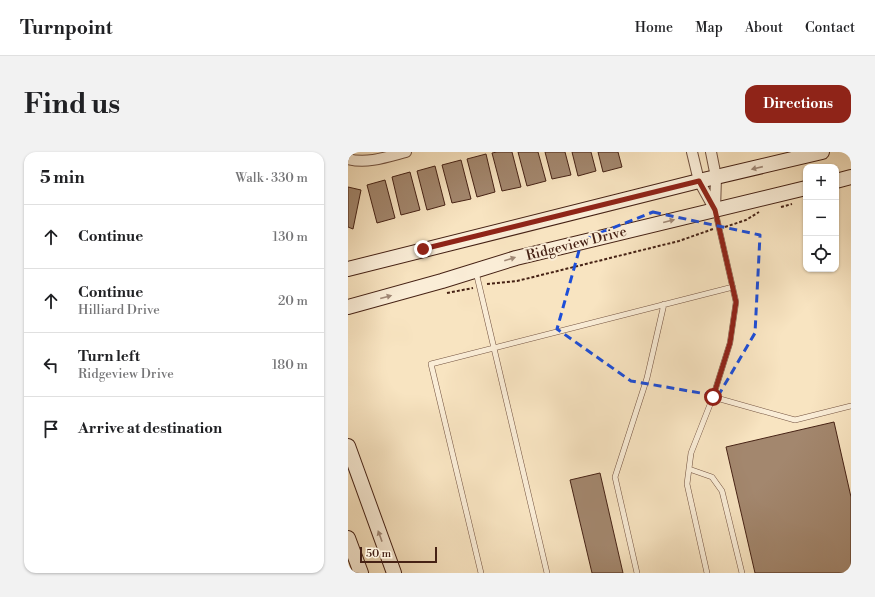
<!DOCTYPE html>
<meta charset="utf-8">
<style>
:root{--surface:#fff;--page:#f2f2f2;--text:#202124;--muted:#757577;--line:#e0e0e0;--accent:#8f2418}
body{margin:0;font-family:"Libre Bodoni",serif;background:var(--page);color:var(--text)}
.controls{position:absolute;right:12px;top:12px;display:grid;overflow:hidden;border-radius:8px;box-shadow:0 1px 3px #0004}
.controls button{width:36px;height:36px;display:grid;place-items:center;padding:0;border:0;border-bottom:1px solid var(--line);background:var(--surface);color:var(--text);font:20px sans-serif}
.scale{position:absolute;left:12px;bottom:10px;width:77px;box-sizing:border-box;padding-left:4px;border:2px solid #462215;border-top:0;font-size:11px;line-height:14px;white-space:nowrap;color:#462215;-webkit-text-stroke:3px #faedd7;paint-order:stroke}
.stop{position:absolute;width:12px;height:12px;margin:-9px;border:3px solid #8f2418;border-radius:50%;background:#fff}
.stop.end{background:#8f2418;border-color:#fff;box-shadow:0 1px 4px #0008}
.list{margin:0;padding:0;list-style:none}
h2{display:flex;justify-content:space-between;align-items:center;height:52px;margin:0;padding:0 16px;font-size:17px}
h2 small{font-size:13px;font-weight:400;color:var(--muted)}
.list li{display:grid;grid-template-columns:26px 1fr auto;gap:12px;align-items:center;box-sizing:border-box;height:64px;padding:0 16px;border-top:1px solid var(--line)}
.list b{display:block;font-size:15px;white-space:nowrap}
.list p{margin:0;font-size:13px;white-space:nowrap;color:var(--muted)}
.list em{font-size:13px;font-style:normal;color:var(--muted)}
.icon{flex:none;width:22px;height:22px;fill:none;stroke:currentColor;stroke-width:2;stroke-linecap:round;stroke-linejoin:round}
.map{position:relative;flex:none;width:503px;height:421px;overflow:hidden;border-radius:12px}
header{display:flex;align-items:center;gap:24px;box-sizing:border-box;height:56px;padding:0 20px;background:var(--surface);border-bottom:1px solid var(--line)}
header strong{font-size:19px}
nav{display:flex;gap:22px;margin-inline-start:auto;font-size:14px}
.intro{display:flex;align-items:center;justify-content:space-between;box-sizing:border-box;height:96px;padding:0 24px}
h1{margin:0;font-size:28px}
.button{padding:10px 18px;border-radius:12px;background:var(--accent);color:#fff;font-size:14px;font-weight:700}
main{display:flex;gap:24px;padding:0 24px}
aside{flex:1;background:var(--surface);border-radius:12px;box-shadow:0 1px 3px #0004}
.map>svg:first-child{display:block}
.building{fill:#a3876e;stroke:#462215}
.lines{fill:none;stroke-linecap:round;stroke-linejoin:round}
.lane-casing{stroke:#725240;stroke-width:6}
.street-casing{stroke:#725240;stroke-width:12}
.secondary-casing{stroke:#462215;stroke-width:16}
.path{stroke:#462215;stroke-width:2;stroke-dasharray:3 2;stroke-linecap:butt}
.lane{stroke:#faedd7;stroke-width:5}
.street{stroke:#faedd7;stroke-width:10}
.secondary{stroke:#faedd7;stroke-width:14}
.oneway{fill:#a08876}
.route{stroke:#8f2418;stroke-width:5}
.marked{fill:none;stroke:#1d4ed8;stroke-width:3;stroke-dasharray:8 5;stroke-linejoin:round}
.labels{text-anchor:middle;stroke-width:4;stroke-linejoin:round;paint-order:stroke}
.street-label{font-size:14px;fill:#462215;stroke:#faedd7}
</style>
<header>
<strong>Turnpoint</strong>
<nav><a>Home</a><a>Map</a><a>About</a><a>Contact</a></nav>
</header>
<div class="intro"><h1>Find us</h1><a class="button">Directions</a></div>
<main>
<aside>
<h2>5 min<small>Walk · 330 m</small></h2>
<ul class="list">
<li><svg class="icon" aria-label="ahead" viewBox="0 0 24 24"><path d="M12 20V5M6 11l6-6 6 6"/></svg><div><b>Continue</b></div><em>130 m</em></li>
<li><svg class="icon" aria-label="ahead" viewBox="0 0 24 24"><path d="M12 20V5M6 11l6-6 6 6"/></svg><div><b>Continue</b><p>Hilliard Drive</p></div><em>20 m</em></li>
<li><svg class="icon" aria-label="left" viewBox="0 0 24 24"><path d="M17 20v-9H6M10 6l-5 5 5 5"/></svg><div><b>Turn left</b><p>Ridgeview Drive</p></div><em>180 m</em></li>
<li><svg class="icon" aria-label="arrive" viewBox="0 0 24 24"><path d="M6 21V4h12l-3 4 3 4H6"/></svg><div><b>Arrive at destination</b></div></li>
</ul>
</aside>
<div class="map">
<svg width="503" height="421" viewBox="0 0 503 421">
<rect width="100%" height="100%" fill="#f8e4c1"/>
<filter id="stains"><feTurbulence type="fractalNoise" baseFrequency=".005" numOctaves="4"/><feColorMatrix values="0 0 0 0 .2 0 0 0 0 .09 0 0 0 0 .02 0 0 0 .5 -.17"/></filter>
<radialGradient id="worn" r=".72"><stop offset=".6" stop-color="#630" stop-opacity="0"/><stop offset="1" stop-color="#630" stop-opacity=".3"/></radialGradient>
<path class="building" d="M 149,0 L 164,0 L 173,35 L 154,39 L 144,1 Z
M 170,0 L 190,0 L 198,29 L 179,34 Z
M 197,0 L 217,0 L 223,23 L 204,27 Z
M 224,0 L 243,0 L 248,19 L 230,24 Z
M 250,0 L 270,0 L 274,15 L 255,20 Z
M 138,2 L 147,40 L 129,45 L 119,7 Z
M 113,8 L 123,47 L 104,51 L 94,13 Z
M 87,14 L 97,53 L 79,58 L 69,19 Z
M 62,20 L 72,58 L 53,63 L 44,25 Z
M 37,28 L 47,66 L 29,71 L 19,33 Z
M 0,35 L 13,38 L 5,77 L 0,75 Z
M 486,270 L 503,345 L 503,421 L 407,421 L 378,295 Z
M 252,321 L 275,421 L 244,421 L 222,328 Z"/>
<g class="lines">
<defs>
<path id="lane" d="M 128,120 L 199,421
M 365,245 L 447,268 L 503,254
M 341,317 L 364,325 L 374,339 L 394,421
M 133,421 L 83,212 L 385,135
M 289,421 L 267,325 L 299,226 L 316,152
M 359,421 L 339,332 L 343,301 L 365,245 L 382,191 L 388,150 L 367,58"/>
<path id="street" d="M 344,0 L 351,29 L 367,58
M 363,0 L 368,25 L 367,58
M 0,7 C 19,12 39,5 58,0"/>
<path id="secondary" d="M 488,29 L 503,25
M 0,117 L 351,29 L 474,0
M 0,155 L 94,129 L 168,106 L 458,36
M 0,294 L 46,421
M 0,386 L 13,421"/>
</defs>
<use href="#lane" class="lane-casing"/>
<use href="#street" class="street-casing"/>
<use href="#secondary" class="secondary-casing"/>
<path class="path" d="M 433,55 L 444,52
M 377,75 L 398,68 L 411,60
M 139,132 L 169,129 L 331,89 L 365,77
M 99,141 L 125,136"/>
<use href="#lane" class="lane"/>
<use href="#street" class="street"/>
<use href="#secondary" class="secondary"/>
</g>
<defs><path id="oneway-solid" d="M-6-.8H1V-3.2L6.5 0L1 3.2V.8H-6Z"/></defs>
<g class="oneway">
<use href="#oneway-solid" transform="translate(409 16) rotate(167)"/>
<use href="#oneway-solid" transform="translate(321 69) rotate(-14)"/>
<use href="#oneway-solid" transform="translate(162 107) rotate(-17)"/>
<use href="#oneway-solid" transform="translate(38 145) rotate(-15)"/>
<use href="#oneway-solid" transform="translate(32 384) rotate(-110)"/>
</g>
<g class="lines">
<path class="route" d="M 75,97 L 351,29 L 367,58 L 388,150 L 382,191 L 365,245"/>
</g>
<path class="marked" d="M 305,60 L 412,83 L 407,181 L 370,244 L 283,229 L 209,177 L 234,88 Z"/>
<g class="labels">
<g class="street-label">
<text transform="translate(228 91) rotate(-14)" y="5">Ridgeview Drive</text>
</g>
</g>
<rect width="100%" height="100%" filter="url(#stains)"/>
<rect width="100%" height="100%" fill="url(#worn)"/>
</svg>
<div class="controls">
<button>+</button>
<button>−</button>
<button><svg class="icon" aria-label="locate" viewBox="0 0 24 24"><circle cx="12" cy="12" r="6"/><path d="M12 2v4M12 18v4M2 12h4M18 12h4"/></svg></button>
</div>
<div class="scale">50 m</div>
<div class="stop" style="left:365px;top:245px"></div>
<div class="stop end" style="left:75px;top:97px"></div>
</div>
</main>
